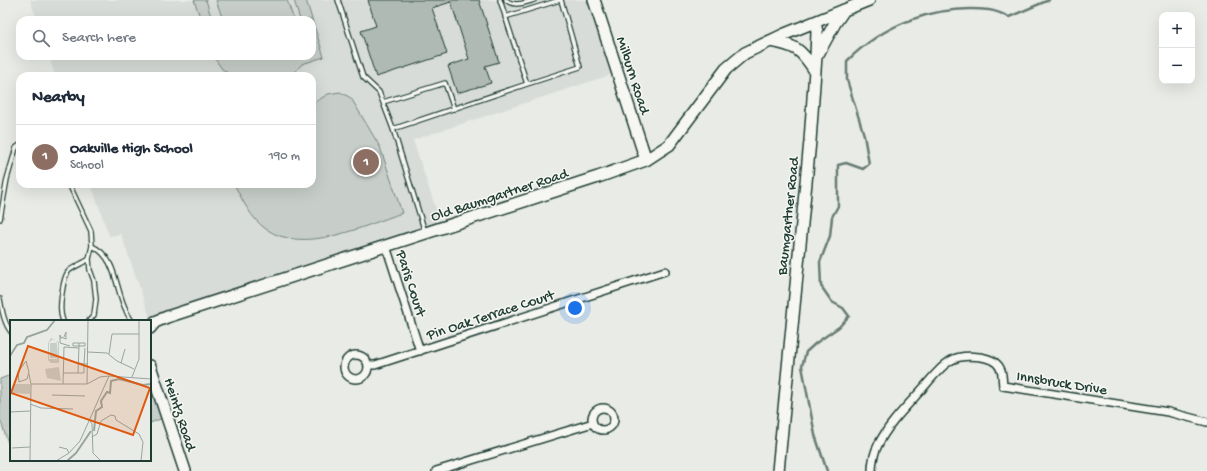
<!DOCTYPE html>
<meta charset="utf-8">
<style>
:root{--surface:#fff;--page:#f2f2f3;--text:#1f2937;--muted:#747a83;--line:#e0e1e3;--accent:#0b8043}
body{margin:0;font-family:"Gochi Hand",sans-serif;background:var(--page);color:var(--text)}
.controls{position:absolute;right:12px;top:12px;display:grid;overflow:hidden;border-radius:8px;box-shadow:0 4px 16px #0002}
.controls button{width:36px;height:36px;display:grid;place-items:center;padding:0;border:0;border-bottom:1px solid var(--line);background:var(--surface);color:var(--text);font:20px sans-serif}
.you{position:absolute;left:575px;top:308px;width:14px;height:14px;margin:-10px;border:3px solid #fff;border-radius:50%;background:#1a73e8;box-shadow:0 0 0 6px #1a73e833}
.badge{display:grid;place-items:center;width:26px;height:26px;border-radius:50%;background:var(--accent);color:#fff;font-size:13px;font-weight:700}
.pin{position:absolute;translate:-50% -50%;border:2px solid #fff;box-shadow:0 1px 4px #0006}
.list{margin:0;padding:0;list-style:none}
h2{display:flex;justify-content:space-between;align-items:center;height:52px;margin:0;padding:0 16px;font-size:17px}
h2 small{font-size:13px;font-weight:400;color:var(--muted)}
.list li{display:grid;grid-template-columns:26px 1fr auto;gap:12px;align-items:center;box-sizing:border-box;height:64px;padding:0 16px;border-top:1px solid var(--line)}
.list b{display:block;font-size:15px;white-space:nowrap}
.list p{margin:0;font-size:13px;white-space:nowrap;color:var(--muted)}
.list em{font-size:13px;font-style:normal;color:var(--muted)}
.icon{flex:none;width:22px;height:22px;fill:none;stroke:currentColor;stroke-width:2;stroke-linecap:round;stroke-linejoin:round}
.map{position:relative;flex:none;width:1207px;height:471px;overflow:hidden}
.search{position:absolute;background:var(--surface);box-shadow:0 4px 16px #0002;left:16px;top:16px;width:300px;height:44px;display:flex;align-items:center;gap:10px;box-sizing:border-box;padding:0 14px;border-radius:12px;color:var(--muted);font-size:15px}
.panel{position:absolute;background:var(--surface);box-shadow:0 4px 16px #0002;left:16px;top:72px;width:300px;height:116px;border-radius:12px}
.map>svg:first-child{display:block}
.built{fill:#d8dcd8}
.green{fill:#c7cec9;stroke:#73867e}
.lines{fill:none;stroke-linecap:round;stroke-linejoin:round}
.stream{stroke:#687c75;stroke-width:2.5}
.building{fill:#b0bab5;stroke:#1f3d34}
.lane-casing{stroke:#1f3d34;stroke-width:6}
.street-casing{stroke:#1f3d34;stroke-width:10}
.secondary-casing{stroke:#1f3d34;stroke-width:14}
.lane{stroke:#f6f6f2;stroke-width:3.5}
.street{stroke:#f6f6f2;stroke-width:7}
.secondary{stroke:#f6f6f2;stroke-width:11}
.labels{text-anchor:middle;stroke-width:3;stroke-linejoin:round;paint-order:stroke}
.street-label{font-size:15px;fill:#1f3d34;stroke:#f6f6f2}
.inset-river{fill:none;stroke:#99a6a0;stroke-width:2}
.inset-road{fill:none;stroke:#98a59f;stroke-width:1}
.view{fill:#de580e;fill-opacity:0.15;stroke:#de580e;stroke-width:2}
.inset-edge{fill:none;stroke:#1f3d34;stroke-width:2}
</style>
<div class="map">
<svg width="1207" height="471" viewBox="0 0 1207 471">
<rect width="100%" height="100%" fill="#e9ebe7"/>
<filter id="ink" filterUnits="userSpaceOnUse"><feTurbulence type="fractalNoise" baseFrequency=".025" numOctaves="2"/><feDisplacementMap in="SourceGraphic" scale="8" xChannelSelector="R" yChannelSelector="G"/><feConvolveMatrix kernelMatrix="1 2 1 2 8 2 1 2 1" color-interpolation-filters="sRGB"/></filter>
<g filter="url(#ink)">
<path class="built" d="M 30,0 L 589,0 L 613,74 L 413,140 L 441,224 L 172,308 L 150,318 L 121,234 L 109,236 L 91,184 L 312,184 L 312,76 L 55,76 L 49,56 L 312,56 L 312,20 L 37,20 Z"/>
<path class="green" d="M 194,0 L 206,0 L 212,20 L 201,20 Z
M 216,0 L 287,0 L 294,20 L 223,20 Z
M 294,0 L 306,0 L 324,57 L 302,64 L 294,73 L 289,76 L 232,76 L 222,69 L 213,56 L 312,56 L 312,20 L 300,20 Z
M 340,92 L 351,98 L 380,147 L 402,213 C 364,226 303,255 266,229 C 251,219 242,199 234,184 L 312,184 L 312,104 L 328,94 Z
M 11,375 L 11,452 L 0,419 L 0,379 Z
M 150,378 L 163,418 L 150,423 Z"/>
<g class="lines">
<path class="stream" d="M 827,471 L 815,435 L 802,366 L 806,352 L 816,343 L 839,327 L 849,316 L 843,308 L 832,302 L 821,286 L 820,262 L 830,236 L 832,217 L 838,206 L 838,165 L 846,163 L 863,169 L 869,164 L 864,135 L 847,80 L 847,61 C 884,24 936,4 989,10 C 996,11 1003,14 1009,17 L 1049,0"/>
</g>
<path class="building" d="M 368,0 L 479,0 L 499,62 L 485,66 L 491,83 L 457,93 L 448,66 L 469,59 L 451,2 L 432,8 L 447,54 L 376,77 L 361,31 L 376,26 Z"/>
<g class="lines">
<defs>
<path id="lane" d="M 338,0 L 363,77 L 379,92 L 393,129 L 425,232
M 500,0 L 527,84 L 580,67 L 561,0
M 506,0 C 514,7 524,3 534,0
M 505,17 L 560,0
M 383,102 L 445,83 L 454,109
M 393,129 L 527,84
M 69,184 L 91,231 L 92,246 L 89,259 L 90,270 L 94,281 L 96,299 L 94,315 L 89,321
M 0,219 L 7,179 L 16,148 L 20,145
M 92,246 C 117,257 115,289 126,310 C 127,314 130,318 132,321
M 0,299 C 2,310 4,323 11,332
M 63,321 C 62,318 61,315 61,312 C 60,304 63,278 68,272 C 70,268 84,263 89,259"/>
<path id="street" d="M 386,246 L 420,351
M344 367a12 12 0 1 1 24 0a12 12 0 1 1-24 0Z
M 369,365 L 375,365 L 665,271
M592 419a11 11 0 1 1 22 0a11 11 0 1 1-22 0Z
M 436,471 L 593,423
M 872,471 C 872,462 874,453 878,445 C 889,423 908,405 924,387 C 932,378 940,367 950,361 C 961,354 993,354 1000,368 C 1003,373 1002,380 1003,386 L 1168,412 L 1207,422"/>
<path id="secondary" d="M 594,0 L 646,160
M 770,41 C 795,45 801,49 815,71
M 818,54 L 835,23 L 844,10
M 150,328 L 155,322 L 167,317 L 598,177 L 646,160 L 669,145 L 726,69 L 745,53 L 785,34 L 869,0
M 150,366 L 185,471
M 778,471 L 810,141 L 816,56 L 817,32 L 815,22"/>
</defs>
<use href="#lane" class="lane-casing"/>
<use href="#street" class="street-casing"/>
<use href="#secondary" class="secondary-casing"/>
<use href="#lane" class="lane"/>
<use href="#street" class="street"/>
<use href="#secondary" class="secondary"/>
</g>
</g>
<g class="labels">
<g class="street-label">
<text transform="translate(634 75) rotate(72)" y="5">Milburn Road</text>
<text transform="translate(499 194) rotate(-18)" y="5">Old Baumgartner Road</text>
<text transform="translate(787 216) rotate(-84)" y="5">Baumgartner Road</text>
<text transform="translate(412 283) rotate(72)" y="5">Paris Court</text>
<text transform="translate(490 314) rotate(-18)" y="5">Pin Oak Terrace Court</text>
<text transform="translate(1062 382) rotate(9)" y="5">Innsbruck Drive</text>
<text transform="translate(181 414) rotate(72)" y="5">Heintz Road</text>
</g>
</g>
<g transform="translate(10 320)">
<rect width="141" height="141" fill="#e9ebe7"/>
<path d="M 41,18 L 49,22 L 49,43 L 41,43 L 38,40 L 38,23 ZM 44,19 L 48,23 L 47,39 L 39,39 L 39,22 ZM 40,23 L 47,23 L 47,38 L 40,38 ZM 49,47 L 51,61 L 37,58 L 35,49 ZM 3,64 L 20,64 L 20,74 L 3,73 Z" fill="#c7cec9" fill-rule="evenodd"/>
<path class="inset-river" d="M 0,36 L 7,25 L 14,23 L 17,17 L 37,10 L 45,0M 84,111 L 86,91 L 92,87 L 91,81 L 97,72 L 100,73 L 101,61 L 109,59 L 133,65 L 141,64M 57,141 L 66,133 L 81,111"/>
<path class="inset-road" d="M 51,17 L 56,19 L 56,12 L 54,17M 51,19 L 50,15 L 50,23 L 60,26M 69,23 L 69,26 L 63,26 L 63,23 L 75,23 L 75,26 L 69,26 L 68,53 L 74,53 L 74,44 L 78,44M 54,27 L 69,28M 78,32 L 97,33 L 107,41 L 124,49M 99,34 L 102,14 L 129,14M 16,41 L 19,52 L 17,59 L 9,62 L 8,52 ZM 69,43 L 74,44 L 75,28M 111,43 L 115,29M 53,53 L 68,53M 19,54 L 21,64 L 20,141M 122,57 L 129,39 L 129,0M 21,64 L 77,64 L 90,57 L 99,56M 53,64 L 54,27M 77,64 L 78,0M 42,75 L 75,76M 20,84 L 31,88 L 63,89M 0,92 L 20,91M 80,101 L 82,104 L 83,133 L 91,141M 82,117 L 87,114 L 91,101 L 101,95 L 105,96 L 106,100 L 129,114 L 133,122 L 131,141M 49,127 L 57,129 L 59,133M 2,128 L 20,127M 46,141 L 59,133 L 70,121 L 99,56 L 141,59"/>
<path class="view" d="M 18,26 L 140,68 L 123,115 L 1,73 Z"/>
<rect width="141" height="141" class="inset-edge"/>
</g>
</svg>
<div class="controls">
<button>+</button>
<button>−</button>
</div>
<div class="you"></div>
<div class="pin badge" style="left:366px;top:162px;background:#8d6e63">1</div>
<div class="search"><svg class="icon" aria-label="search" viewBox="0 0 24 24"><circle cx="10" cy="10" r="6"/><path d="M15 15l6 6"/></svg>Search here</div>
<section class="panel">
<h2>Nearby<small></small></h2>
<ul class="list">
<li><span class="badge" style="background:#8d6e63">1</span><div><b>Oakville High School</b><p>School</p></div><em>190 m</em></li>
</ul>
</section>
</div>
